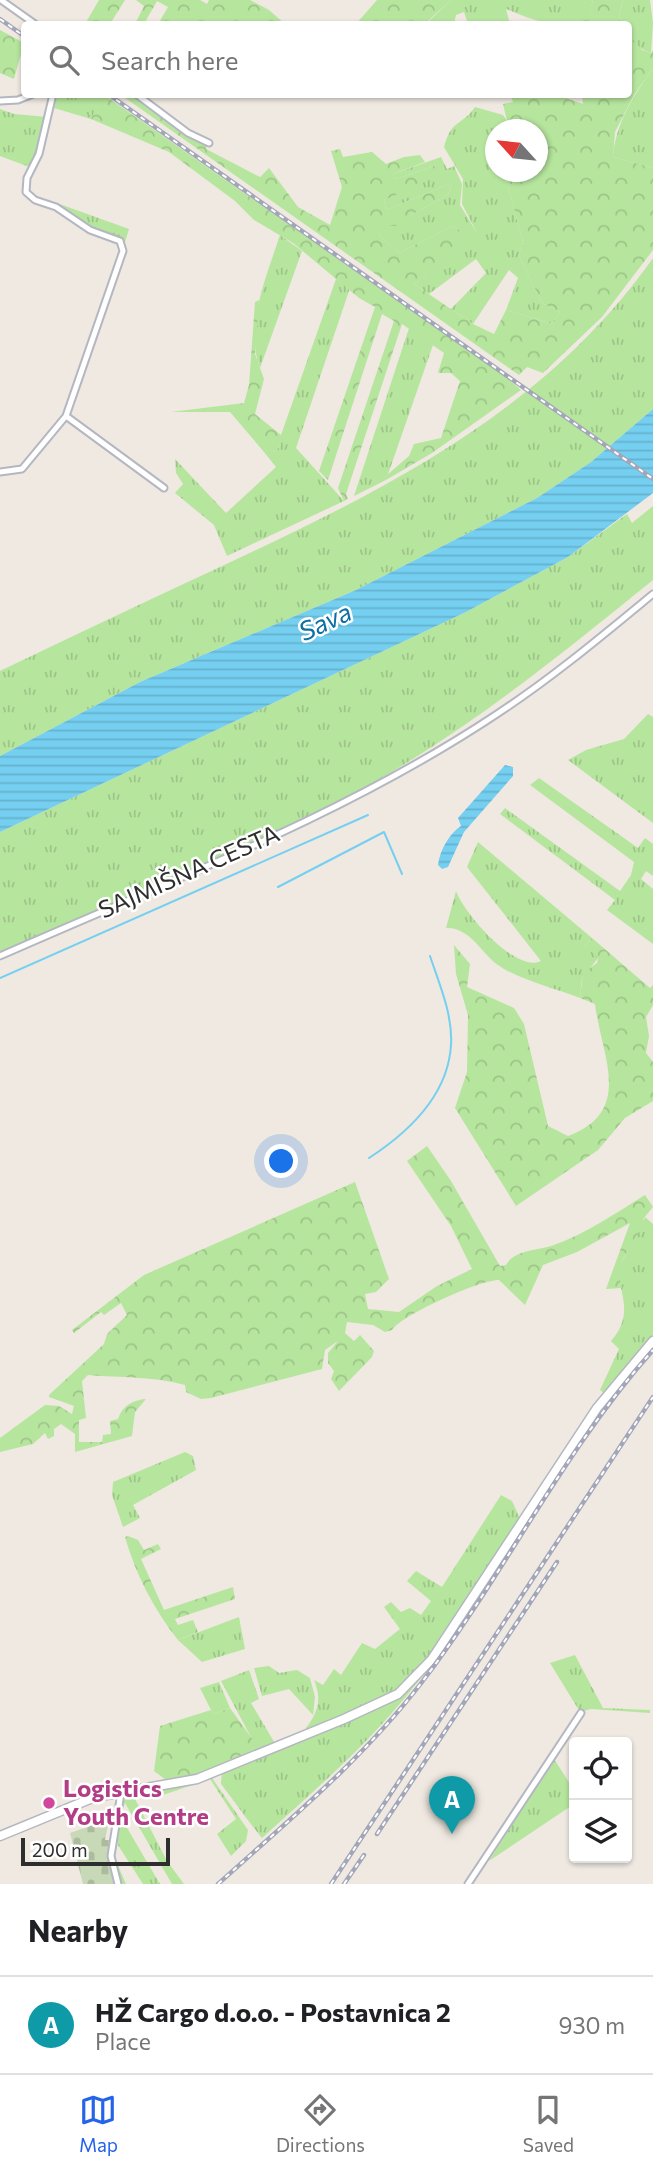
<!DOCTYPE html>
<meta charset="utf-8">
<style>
:root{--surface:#fff;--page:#f2f2f2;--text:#202124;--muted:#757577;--line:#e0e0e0;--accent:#2563eb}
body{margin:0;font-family:Commissioner,sans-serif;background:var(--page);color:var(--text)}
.controls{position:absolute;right:21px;bottom:21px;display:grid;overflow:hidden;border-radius:7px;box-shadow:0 2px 5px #0004}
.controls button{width:63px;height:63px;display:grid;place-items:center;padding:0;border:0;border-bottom:2px solid var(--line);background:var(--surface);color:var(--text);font:35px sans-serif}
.compass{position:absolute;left:485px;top:119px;width:63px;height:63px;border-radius:50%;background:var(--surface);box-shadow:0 2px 5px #0004;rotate:297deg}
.scale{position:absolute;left:21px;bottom:18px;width:149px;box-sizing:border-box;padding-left:7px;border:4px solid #2e2e2e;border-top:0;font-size:19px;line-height:24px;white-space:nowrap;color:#2e2e2e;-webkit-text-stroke:5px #fff;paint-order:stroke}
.you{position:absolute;left:282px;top:1162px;width:24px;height:24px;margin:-18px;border:5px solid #fff;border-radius:50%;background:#1a73e8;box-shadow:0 0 0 10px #1a73e833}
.badge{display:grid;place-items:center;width:46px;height:46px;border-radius:50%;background:var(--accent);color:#fff;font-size:23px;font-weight:700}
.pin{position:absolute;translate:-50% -58px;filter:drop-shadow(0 2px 4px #0008)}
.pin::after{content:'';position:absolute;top:37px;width:24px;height:21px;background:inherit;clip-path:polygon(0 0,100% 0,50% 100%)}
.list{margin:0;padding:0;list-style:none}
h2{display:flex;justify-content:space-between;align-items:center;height:91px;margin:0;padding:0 28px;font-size:30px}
h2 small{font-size:23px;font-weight:400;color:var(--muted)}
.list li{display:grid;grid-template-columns:46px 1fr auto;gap:21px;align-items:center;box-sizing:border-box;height:98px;padding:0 28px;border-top:2px solid var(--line)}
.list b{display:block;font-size:26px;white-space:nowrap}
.list p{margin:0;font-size:23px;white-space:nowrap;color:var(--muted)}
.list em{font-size:23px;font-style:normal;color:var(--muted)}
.icon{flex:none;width:38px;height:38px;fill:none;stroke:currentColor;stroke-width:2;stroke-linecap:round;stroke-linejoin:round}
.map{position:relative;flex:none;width:653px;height:1884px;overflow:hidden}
.search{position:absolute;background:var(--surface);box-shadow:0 2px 5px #0004;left:21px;right:21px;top:21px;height:77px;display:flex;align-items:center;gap:18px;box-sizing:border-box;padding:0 24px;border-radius:7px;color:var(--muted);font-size:26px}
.sheet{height:189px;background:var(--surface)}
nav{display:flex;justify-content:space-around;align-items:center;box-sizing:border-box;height:98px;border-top:2px solid var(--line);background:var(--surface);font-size:19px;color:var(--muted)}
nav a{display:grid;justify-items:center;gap:4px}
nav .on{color:var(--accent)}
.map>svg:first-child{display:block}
.grass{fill:url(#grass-tufts)}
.forest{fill:url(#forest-crowns)}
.cemetery{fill:url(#cemetery-stones)}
.water{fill:url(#water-rules)}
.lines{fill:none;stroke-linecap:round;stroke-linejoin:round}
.stream{stroke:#75cff0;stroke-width:2}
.street-casing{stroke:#b4b7c1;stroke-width:9}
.secondary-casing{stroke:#b4b7c1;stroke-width:11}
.street{stroke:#fff;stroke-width:5}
.secondary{stroke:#fff;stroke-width:8}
.rail-casing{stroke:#a3a6b8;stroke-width:4.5}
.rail{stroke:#fff;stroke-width:2;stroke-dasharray:5;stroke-linecap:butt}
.hotel-dot{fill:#d1479c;stroke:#fff;stroke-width:2.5}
.labels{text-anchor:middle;stroke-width:5;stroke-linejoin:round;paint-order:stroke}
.street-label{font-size:24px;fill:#2e2e2e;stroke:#fff}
.hotel-label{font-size:24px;font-weight:bold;fill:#b23c85;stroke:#fff;text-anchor:start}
.water-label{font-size:26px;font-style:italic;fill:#0d6fa3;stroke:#fff}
</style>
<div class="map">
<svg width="653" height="1884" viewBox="0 0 653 1884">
<defs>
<pattern id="grass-tufts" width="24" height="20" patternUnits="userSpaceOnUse" patternTransform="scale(1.75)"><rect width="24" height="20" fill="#b6e59e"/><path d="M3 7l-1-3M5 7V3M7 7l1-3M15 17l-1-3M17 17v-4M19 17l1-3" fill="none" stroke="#9dc588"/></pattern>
<pattern id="forest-crowns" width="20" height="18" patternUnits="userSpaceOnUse" patternTransform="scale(1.75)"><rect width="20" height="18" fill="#b6e59e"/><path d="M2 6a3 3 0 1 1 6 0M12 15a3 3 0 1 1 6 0" fill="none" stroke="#9dc588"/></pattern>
<pattern id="cemetery-stones" width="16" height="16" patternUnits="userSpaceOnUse" patternTransform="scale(1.75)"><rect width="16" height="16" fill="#c8d9b8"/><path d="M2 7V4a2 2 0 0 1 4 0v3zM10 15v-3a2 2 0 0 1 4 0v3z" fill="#acbb9e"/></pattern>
<pattern id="water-rules" width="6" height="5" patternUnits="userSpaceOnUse" patternTransform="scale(1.75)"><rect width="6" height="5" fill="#75cff0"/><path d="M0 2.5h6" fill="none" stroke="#66b2ce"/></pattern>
</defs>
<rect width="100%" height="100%" fill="#efe9e1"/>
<path class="grass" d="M 451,0 L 593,0 L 589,16 C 552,28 543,24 506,9 L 510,24 L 468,24 L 464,12 L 456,15 L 454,24 L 429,24 L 428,22 Z
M 623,0 L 650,0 L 653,23 L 651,53 C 636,48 629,40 628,24 L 622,24 L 619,17 Z
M 653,68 L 653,168 L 613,157 C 616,122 633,97 653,68 Z
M 56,95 L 103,95 L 91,119 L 54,108 Z
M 475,107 L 503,115 L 510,125 L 509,129 L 496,130 L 496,172 L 504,172 L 523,242 L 519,256 L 542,303 L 560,312 L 553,324 L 506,310 L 518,278 L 509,270 L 473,324 L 451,309 L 486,273 L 476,259 L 429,294 L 414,284 L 470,238 L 453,226 L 399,253 L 379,235 L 380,226 L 414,226 L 411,215 L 448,195 L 452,183 L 386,210 L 384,200 L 437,165 L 396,179 L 393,174 L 441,157 L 447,169 L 454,166 L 462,184 L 460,205 L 477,233 L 462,204 L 463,179 L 444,147 C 452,118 461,127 475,107 Z
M 0,109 L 14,114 L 48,117 L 32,168 L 0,156 Z
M 54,202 L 129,229 L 125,242 L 83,224 Z
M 280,235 L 302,251 L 260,368 C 244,327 267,275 280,235 Z
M 653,258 L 653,409 L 591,462 L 537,498 L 356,590 L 140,682 L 0,756 L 0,671 C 73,636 146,601 220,567 C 385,490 545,411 653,258 Z
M 336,279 L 350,288 L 296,448 L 344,501 L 227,556 L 214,525 L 175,493 L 183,484 L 176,473 L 175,459 L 226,513 L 276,467 L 264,452 L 274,452 L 281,445 L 281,435 Z
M 409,328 L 433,345 L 386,480 L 354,496 Z
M 653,506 L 653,580 C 564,652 477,723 378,780 C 258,848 126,897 0,953 L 0,832 L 466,612 L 568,557 L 627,514 L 632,523 Z
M 648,714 L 653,717 L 653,823 L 568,760 L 586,750 L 624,739 Z
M 539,778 L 638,848 L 645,838 L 653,844 L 653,876 L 646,871 L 641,879 L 653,889 L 653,944 L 607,910 L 615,900 L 500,814 L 505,808 L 620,891 L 631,875 L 634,862 L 530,785 Z
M 478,842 L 592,938 L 585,945 L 599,957 L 582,978 L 580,998 C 557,989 517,979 498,965 C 481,953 470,927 446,928 L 456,891 C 463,912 516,974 541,961 L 467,867 Z
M 645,1217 L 653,1224 L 653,1336 L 604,1393 L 600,1390 L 619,1349 L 611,1341 C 632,1317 623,1299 617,1271 Z
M 185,1452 L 193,1456 L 196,1470 L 133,1505 L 140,1518 L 123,1527 L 112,1495 L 113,1482 Z
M 501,1495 L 512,1501 L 521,1521 L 432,1657 L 399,1690 L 301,1735 C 315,1717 324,1703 314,1680 L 323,1685 L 334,1669 L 341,1675 L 362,1643 L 375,1649 L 400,1629 L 384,1607 L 391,1602 L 401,1612 L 410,1608 L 421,1615 L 431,1601 L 407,1581 L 416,1571 L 442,1587 Z
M 239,1617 L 245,1649 L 202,1662 L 178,1640 Z
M 575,1655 L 603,1708 L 650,1710 L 650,1713 L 591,1709 L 580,1712 L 550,1663 Z
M 269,1666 L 279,1673 L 297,1670 L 310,1678 L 315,1697 L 313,1715 L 289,1689 L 262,1696 L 254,1668 Z
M 429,1667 C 382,1732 322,1784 262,1838 C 247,1820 235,1802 221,1784 L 222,1770 L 400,1694 Z
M 249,1670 L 259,1699 L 251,1703 L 276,1745 L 259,1752 L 221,1681 Z
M 219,1682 L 230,1708 L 213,1714 L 200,1688 Z
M 554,1759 L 574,1790 L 574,1804 L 489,1861 Z
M 210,1775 L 248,1830 L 246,1841 L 231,1856 L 217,1834 L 236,1819 L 210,1779 L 160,1796 L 156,1790 Z
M 134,1797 L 167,1861 L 184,1884 L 172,1884 L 125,1803 L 120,1816 L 160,1884 L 143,1884 L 116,1842 L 113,1854 L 126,1884 L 120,1884 C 108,1855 116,1831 121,1801 Z"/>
<path class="forest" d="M 99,0 L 125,0 L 110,24 L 85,24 Z
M 136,0 L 200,0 L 207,4 L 209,0 L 250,0 L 269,10 L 285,24 L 158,24 L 168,7 L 157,1 L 144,24 L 135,24 L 144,6 Z
M 377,0 L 451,0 L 428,21 L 429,24 L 356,24 Z
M 593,0 L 623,0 L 619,17 L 622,24 L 567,24 L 566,10 L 589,15 Z
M 0,30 L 24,43 L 14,79 L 0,73 Z
M 629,35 L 642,50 L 651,53 L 653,50 L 653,68 L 634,95 L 615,132 L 613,157 L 653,168 L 653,250 L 602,317 L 543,373 L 527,367 L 519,375 L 121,95 C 146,94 182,132 207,144 L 206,149 L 260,177 L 269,168 L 298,207 L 330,225 L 342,187 L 331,151 L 340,149 L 343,157 L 372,152 L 386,164 L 404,157 L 420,155 L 425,162 L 393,174 L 396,179 L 437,165 L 443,174 L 384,200 L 386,210 L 452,183 L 448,195 L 411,215 L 415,226 L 381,226 L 379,235 L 399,253 L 453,226 L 471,238 L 414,284 L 473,324 L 494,334 L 506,310 L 553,324 L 560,312 L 542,303 L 519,256 L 523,242 L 504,172 L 538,172 L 538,130 L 509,129 L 503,104 L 513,102 L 510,95 L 557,95 L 583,104 L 582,95 L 628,94 Z
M 103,94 L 506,377 L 521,390 L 432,453 L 386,480 L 387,475 L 409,456 L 414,444 L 441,438 L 460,381 L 451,373 L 438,373 L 444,353 L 402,324 L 346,494 L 348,499 L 344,501 L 338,488 L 394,321 L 382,314 L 328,480 L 319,471 L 375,307 L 359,298 L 293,243 L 254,220 L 235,201 L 169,152 L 91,119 Z
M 259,300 L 255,354 L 264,379 L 255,414 L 281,435 L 281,445 L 274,452 L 264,452 L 230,412 L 171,412 L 244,403 L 249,385 L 255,302 Z
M 592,938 L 650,988 L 653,985 L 653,1005 L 646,1017 L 649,1036 L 646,1053 L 653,1062 L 653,1101 L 625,1118 L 598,1150 L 516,1206 L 455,1108 L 467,1072 L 468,1015 L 456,974 L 454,945 L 470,964 L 467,987 L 514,1008 L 524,1024 L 548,1126 L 568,1136 C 635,1111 601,1055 595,1004 L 580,998 L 583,973 L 597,963 L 598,958 L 585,945 Z
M 427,1146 L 451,1181 L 500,1266 L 506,1265 C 515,1249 538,1251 554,1245 C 587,1233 616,1213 645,1195 L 653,1207 L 643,1219 L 647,1232 L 640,1231 C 628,1252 614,1263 622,1288 L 606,1289 L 630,1223 L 577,1252 L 543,1265 L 525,1305 L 499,1280 C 479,1280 402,1315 392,1330 L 385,1332 L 373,1325 L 347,1322 L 345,1333 L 354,1341 L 360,1335 L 374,1351 L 372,1357 L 339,1391 L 331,1379 L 334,1371 L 328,1363 L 328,1353 L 338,1341 L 325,1350 L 322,1369 L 211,1398 L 201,1399 L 186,1392 L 185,1385 C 152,1376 122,1378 88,1375 L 82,1381 L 86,1418 L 79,1420 L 79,1442 L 102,1442 L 103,1435 L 111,1434 L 110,1421 L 118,1419 C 122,1406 133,1400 146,1399 L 135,1412 L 132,1436 L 75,1452 L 75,1434 L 61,1424 L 54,1429 L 54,1436 L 48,1439 L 45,1433 L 33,1444 L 0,1452 L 0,1438 L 45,1405 L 59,1406 L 72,1414 L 74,1406 L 49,1397 L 50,1394 L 104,1344 L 107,1334 L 127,1315 L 121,1303 L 104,1315 L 101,1312 L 74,1333 L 72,1330 L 144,1275 L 355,1182 L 389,1279 L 376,1292 L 365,1294 L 368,1309 L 399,1312 L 437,1286 L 472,1269 L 451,1226 L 407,1161 Z
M 128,1536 L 138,1540 L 144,1550 L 158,1544 L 161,1549 L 141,1559 L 164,1610 L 233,1587 L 235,1599 L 175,1619 L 178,1625 L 193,1620 L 198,1632 L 178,1640 C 153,1608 136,1575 125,1537 Z
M 230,1708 L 261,1751 L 170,1783 L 154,1771 L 160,1726 L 211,1710 L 213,1714 Z"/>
<path class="cemetery" d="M 108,1820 L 113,1821 L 113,1825 L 108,1825 L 105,1840 L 110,1840 L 110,1867 L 117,1884 L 83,1884 L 70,1833 Z"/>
<path class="water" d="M 653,409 L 653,493 L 568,557 L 466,612 L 0,832 L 0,756 L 140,682 L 356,590 L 537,498 L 591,462 Z
M 505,765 L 513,767 L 513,776 L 464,832 L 448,867 L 442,869 L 438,865 C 440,849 450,833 461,826 L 458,818 Z"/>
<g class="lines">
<path class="stream" d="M 278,887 L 384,832 L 402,874
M 0,978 L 368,815
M 369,1158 C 409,1132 448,1096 451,1045 C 453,1015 439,983 430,956"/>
<defs>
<path id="street" d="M 1,0 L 35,24
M 136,94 L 188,133 L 209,143
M 0,101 L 18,100 L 33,94
M 66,416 L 164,488
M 0,472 L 22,469 L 66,416 L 123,251 L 120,241 L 90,230 L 56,207 L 35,200 L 26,192 L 27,178 L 39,154 L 53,94
M 0,956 C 167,882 344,816 497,714 C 552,678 602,636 653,594
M 118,1884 L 111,1856 L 121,1793
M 468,1884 L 581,1713"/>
<path id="secondary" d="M 0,1836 L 95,1797 L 197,1779 L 344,1719 L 398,1694 L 432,1659 L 597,1408 L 653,1341"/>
</defs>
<use href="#street" class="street-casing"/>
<use href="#secondary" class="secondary-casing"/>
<use href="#street" class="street"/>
<use href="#secondary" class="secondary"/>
<defs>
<path id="rail" d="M 0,19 L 24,36
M 108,94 L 653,479
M 377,1834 L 557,1562
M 218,1884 C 289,1820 363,1759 422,1682 C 504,1575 563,1451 653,1350
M 331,1884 L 653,1397
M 344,1884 L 364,1855"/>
</defs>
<use href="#rail" class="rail-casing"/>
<use href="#rail" class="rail"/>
</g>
<circle class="hotel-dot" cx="49" cy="1803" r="7"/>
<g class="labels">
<g class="street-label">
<text transform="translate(189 872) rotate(-24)" y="8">SAJMIŠNA CESTA</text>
</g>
<g class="hotel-label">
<text x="63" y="1797">Logistics<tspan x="63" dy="28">Youth Centre</tspan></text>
</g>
<g class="water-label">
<text transform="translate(325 622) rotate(-25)" y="9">Sava</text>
</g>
</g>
</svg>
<div class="controls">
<button><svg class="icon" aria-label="locate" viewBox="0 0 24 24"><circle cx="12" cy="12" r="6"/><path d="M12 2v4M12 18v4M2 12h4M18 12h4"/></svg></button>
<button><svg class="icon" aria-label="layers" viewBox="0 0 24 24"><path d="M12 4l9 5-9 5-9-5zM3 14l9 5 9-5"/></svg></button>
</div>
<svg class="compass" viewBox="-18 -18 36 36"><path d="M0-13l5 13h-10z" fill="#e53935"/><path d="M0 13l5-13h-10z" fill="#757577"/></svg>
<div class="scale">200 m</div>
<div class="you"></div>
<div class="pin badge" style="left:452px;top:1834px;background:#0f9aa8">A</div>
<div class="search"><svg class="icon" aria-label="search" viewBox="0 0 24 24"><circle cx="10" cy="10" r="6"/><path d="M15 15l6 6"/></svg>Search here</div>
</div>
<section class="sheet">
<h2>Nearby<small></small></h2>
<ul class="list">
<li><span class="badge" style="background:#0f9aa8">A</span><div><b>HŽ Cargo d.o.o. - Postavnica 2</b><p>Place</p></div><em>930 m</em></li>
</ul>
</section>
<nav>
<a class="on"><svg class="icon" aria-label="map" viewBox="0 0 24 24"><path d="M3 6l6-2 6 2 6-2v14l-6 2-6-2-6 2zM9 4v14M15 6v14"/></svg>Map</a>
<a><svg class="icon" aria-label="directions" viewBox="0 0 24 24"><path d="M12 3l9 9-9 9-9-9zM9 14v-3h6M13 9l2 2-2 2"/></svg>Directions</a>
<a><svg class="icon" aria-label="saved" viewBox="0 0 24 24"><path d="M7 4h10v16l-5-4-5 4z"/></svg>Saved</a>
</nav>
